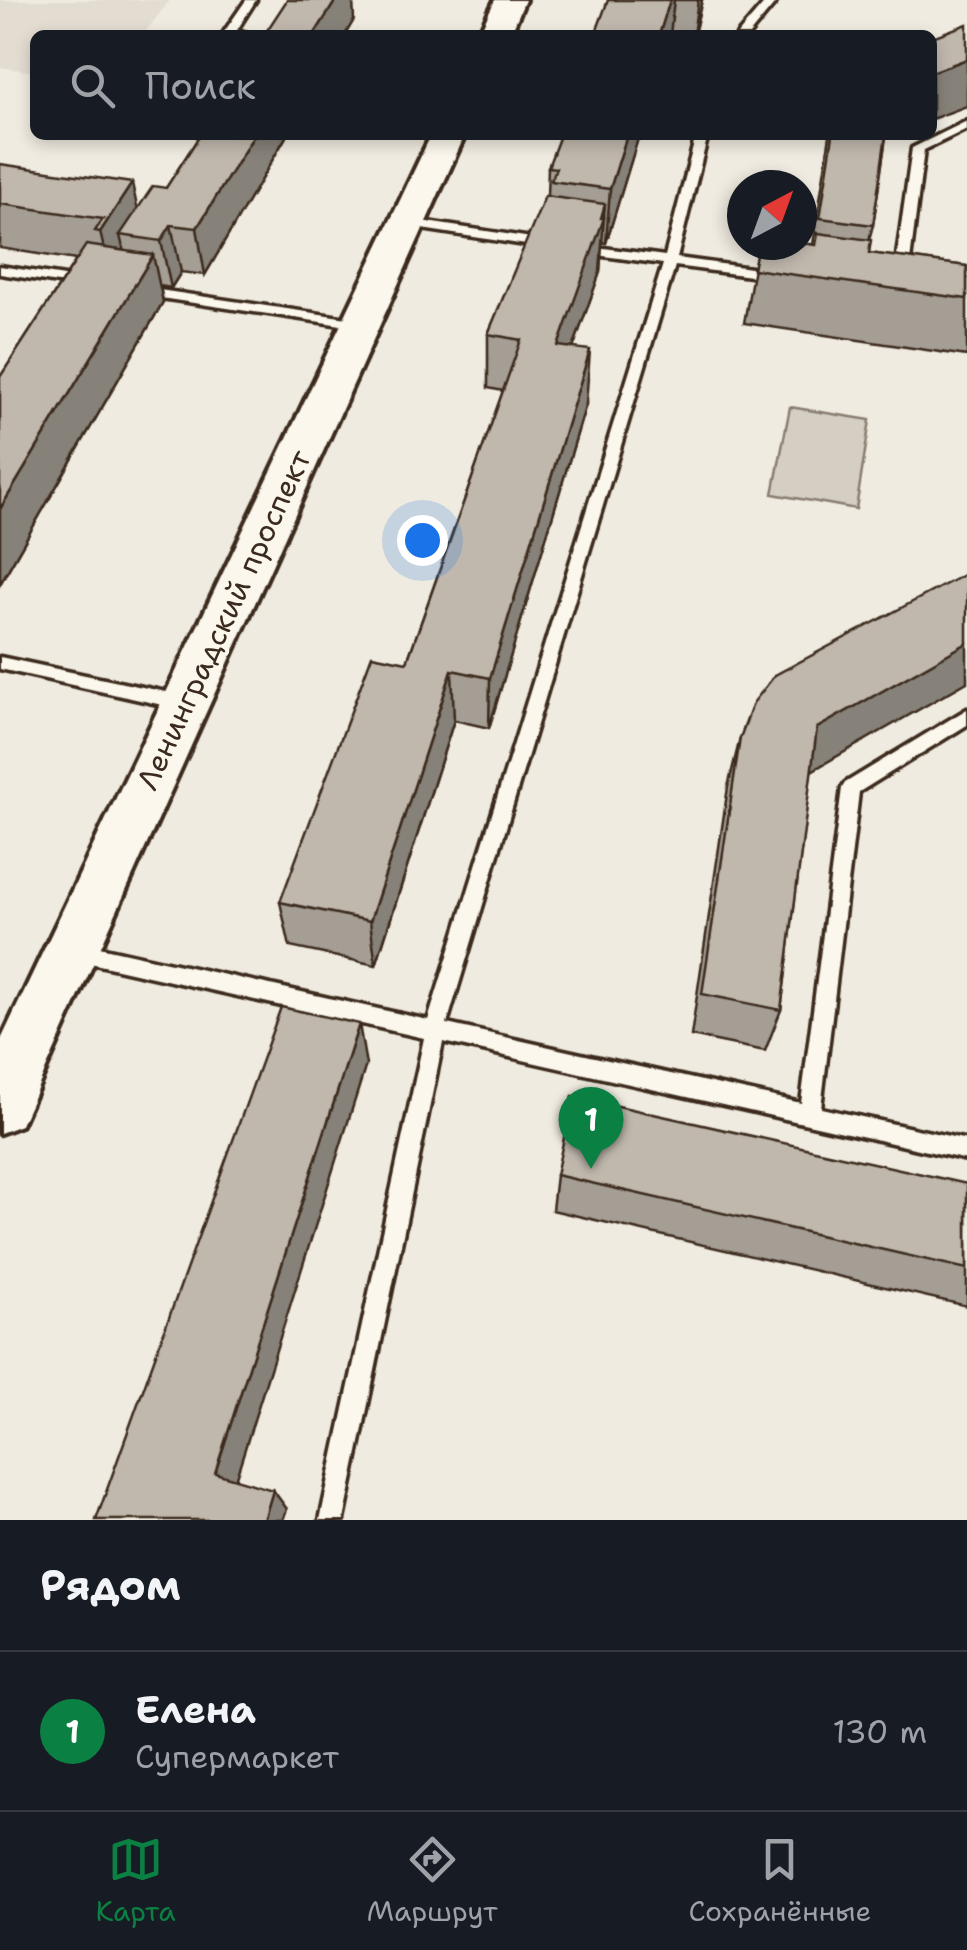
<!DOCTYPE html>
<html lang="ru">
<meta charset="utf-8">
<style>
:root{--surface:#171b24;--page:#242831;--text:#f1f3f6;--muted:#9ea1a6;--line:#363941;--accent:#0b8043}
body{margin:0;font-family:"Shantell Sans",sans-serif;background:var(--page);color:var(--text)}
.compass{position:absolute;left:727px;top:170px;width:90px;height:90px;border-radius:50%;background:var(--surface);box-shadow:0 5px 15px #0003;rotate:41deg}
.you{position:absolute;left:422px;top:540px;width:35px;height:35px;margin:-25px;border:8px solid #fff;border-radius:50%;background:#1a73e8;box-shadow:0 0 0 15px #1a73e833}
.badge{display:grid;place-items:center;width:65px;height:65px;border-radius:50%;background:var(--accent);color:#fff;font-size:32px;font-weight:700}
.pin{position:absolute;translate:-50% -82px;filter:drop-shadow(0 2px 5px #0008)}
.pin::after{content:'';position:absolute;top:52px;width:35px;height:30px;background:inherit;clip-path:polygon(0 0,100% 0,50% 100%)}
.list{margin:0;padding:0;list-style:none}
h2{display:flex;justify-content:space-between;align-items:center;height:130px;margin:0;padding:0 40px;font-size:42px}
h2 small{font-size:32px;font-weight:400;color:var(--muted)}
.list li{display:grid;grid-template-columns:65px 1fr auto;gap:30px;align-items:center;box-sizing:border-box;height:160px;padding:0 40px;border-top:2px solid var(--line)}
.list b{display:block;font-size:38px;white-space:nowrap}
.list p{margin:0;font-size:32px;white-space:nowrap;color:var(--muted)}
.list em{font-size:32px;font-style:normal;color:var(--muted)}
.icon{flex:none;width:55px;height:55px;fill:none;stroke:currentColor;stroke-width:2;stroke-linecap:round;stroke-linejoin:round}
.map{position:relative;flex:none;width:967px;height:1520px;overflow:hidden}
.search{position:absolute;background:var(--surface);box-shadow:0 5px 15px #0003;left:30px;right:30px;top:30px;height:110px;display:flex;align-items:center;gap:25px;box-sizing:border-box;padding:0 35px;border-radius:15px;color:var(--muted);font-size:38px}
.sheet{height:290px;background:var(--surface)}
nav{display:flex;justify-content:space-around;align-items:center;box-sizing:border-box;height:140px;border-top:2px solid var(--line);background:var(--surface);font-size:28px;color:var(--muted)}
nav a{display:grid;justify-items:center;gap:5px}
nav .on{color:var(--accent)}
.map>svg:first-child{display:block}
.built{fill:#e2dcd1}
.green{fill:#d5cec3;stroke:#887c70;stroke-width:2.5}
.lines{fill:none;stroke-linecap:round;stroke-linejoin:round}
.service-casing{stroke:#3b2a1e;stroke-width:7}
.secondary-casing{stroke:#3b2a1e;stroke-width:8}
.service{fill:#fbf7ec;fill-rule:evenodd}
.secondary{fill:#fbf7ec;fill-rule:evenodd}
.wall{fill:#a59e95;stroke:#3b2a1e;stroke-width:2.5}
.shaded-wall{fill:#868179;stroke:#3b2a1e;stroke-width:2.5}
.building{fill:#c0b8ad;stroke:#3b2a1e;stroke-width:2.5}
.labels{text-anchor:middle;stroke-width:8;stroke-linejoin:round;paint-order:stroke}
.street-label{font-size:30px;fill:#3b2a1e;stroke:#fbf7ec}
</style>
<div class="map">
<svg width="967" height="1520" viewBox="0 0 967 1520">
<rect width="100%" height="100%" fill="#f0ebe0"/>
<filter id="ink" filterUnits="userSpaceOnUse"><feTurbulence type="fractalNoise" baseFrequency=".01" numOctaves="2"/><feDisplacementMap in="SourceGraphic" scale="20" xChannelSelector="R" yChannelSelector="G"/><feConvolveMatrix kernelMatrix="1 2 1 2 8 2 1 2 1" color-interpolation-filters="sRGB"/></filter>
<g filter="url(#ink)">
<path class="built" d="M 0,0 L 170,0 L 143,35 L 35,35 L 35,72 L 0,67 Z"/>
<path class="green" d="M 790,407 L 870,420 L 856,509 L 773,494 Z"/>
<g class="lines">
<defs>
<path id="service" d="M 246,0 L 256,0 L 237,30 L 255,35 L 226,34 L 224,32 Z
M 767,0 L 778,0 L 749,35 L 737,35 Z
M 967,121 L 967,129 L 924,150 L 908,277 L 906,280 L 896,280 L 894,277 L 912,148 Z
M 696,135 L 708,135 L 677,258 L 773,271 L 780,275 L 773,279 L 675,266 L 447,1024 L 801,1103 L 842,788 L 845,783 L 967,709 L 967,725 L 859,792 L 821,1108 L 967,1140 L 967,1160 L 443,1042 L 344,1520 L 320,1520 L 424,1038 L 77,960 L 70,957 L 67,951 L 70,945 L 77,942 L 428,1020 L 663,264 L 581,253 L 575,249 L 581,245 L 665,256 Z
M 407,219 L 545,240 L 551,244 L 545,248 L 402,226 L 401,223 Z
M 0,266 L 84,279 L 91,283 L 84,287 L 0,274 Z
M 139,287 L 361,320 L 368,324 L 361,328 L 134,294 L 134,288 Z
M 0,657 L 185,696 L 193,703 L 185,710 L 0,669 Z"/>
<path id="secondary" d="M 495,0 L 525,0 L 510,35 L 478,35 Z
M 431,135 L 465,135 L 21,1125 L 0,1133 L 0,1042 Z"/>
</defs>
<use href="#service" class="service-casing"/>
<use href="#secondary" class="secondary-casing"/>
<use href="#service" class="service"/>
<use href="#secondary" class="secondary"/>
</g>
<path class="wall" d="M 608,0 L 702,0 L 694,35 L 671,33 Z
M 200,135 L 287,135 L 205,275 L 181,272 L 171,288 L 160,286 L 163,302 L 0,584 L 0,377 L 76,260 L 0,248 L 0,164 L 138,209 L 166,188 Z
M 639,135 L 606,243 L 602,242 L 600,272 L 573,348 L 586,404 L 489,728 L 454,720 L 376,965 L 290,947 L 280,902 L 407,662 L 503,391 L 488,388 L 488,334 L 547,196 L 548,167 Z
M 830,135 L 891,135 L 886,137 L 873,225 L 869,240 L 869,253 L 967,266 L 967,356 L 744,323 L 758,245 L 813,245 Z
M 740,738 L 811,771 L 781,1010 L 765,1051 L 691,1036 L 728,787 Z
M 556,1175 L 967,1184 L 967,1306 L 552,1210 Z"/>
<path class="shaded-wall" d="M 336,0 L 353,0 L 354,20 L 345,35 L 314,35 Z
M 670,0 L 674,0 L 670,35 L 659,35 Z
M 698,0 L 702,0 L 693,35 Z
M 967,59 L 967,106 L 932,119 L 932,72 Z
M 254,135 L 287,135 L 205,275 L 197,228 Z
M 627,135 L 639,135 L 606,243 L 610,189 Z
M 132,183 L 142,230 L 120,235 L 125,257 L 111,279 L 100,232 Z
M 605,204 L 600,272 L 555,399 L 558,346 Z
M 171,225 L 181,272 L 171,288 L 161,241 Z
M 153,255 L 163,302 L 0,584 L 0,509 Z
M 590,350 L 586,404 L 489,728 L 490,678 Z
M 967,643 L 967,682 L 801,777 L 817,728 Z
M 452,670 L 454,720 L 376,965 L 370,921 Z
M 359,1024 L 366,1065 L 231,1493 L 215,1473 Z
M 273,1490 L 287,1509 L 283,1520 L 264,1520 Z"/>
<path class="building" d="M 287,0 L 336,0 L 314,35 L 264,35 Z
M 608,0 L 670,0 L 659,35 L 595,35 Z
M 967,24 L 967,59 L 932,72 L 932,37 Z
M 200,135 L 254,135 L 197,228 L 171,225 L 161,241 L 120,235 L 153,186 L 166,188 Z
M 560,135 L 627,135 L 610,189 L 551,181 L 556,168 L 548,167 Z
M 833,135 L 886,135 L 873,225 L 820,218 Z
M 0,164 L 132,183 L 100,232 L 95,231 L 103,219 L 0,204 Z
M 545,196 L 605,204 L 601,218 L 604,218 L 558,346 L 590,350 L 490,678 L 452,670 L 370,921 L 280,902 L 372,655 L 407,662 L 521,340 L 488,334 Z
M 818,233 L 871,240 L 869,253 L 967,266 L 967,299 L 753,269 L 758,245 L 802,245 L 802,243 L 816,245 Z
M 86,245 L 153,255 L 0,509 L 0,377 Z
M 967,573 L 967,643 L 817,728 L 781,1010 L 702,994 L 740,738 L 753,703 L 775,675 Z
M 281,1007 L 359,1024 L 215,1473 L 273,1490 L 264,1520 L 96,1520 Z
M 573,1096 L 967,1184 L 967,1269 L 556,1175 Z"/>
</g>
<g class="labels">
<g class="street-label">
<text transform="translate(224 620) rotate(-65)" y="10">Ленинградский проспект</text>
</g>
</g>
</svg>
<svg class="compass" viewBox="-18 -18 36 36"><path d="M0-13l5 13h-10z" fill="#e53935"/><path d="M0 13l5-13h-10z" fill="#9ea1a6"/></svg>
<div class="you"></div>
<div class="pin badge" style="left:591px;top:1169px">1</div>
<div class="search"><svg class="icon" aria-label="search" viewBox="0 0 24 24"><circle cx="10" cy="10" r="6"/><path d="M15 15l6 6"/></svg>Поиск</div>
</div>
<section class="sheet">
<h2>Рядом<small></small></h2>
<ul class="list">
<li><span class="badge">1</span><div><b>Елена</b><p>Супермаркет</p></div><em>130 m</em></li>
</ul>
</section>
<nav>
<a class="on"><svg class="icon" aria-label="map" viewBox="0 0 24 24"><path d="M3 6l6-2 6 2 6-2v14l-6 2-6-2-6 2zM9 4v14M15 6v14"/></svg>Карта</a>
<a><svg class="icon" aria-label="directions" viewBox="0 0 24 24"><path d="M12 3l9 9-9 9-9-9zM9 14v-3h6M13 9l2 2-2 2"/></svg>Маршрут</a>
<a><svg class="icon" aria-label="saved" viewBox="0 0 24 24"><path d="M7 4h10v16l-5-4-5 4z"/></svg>Сохранённые</a>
</nav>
